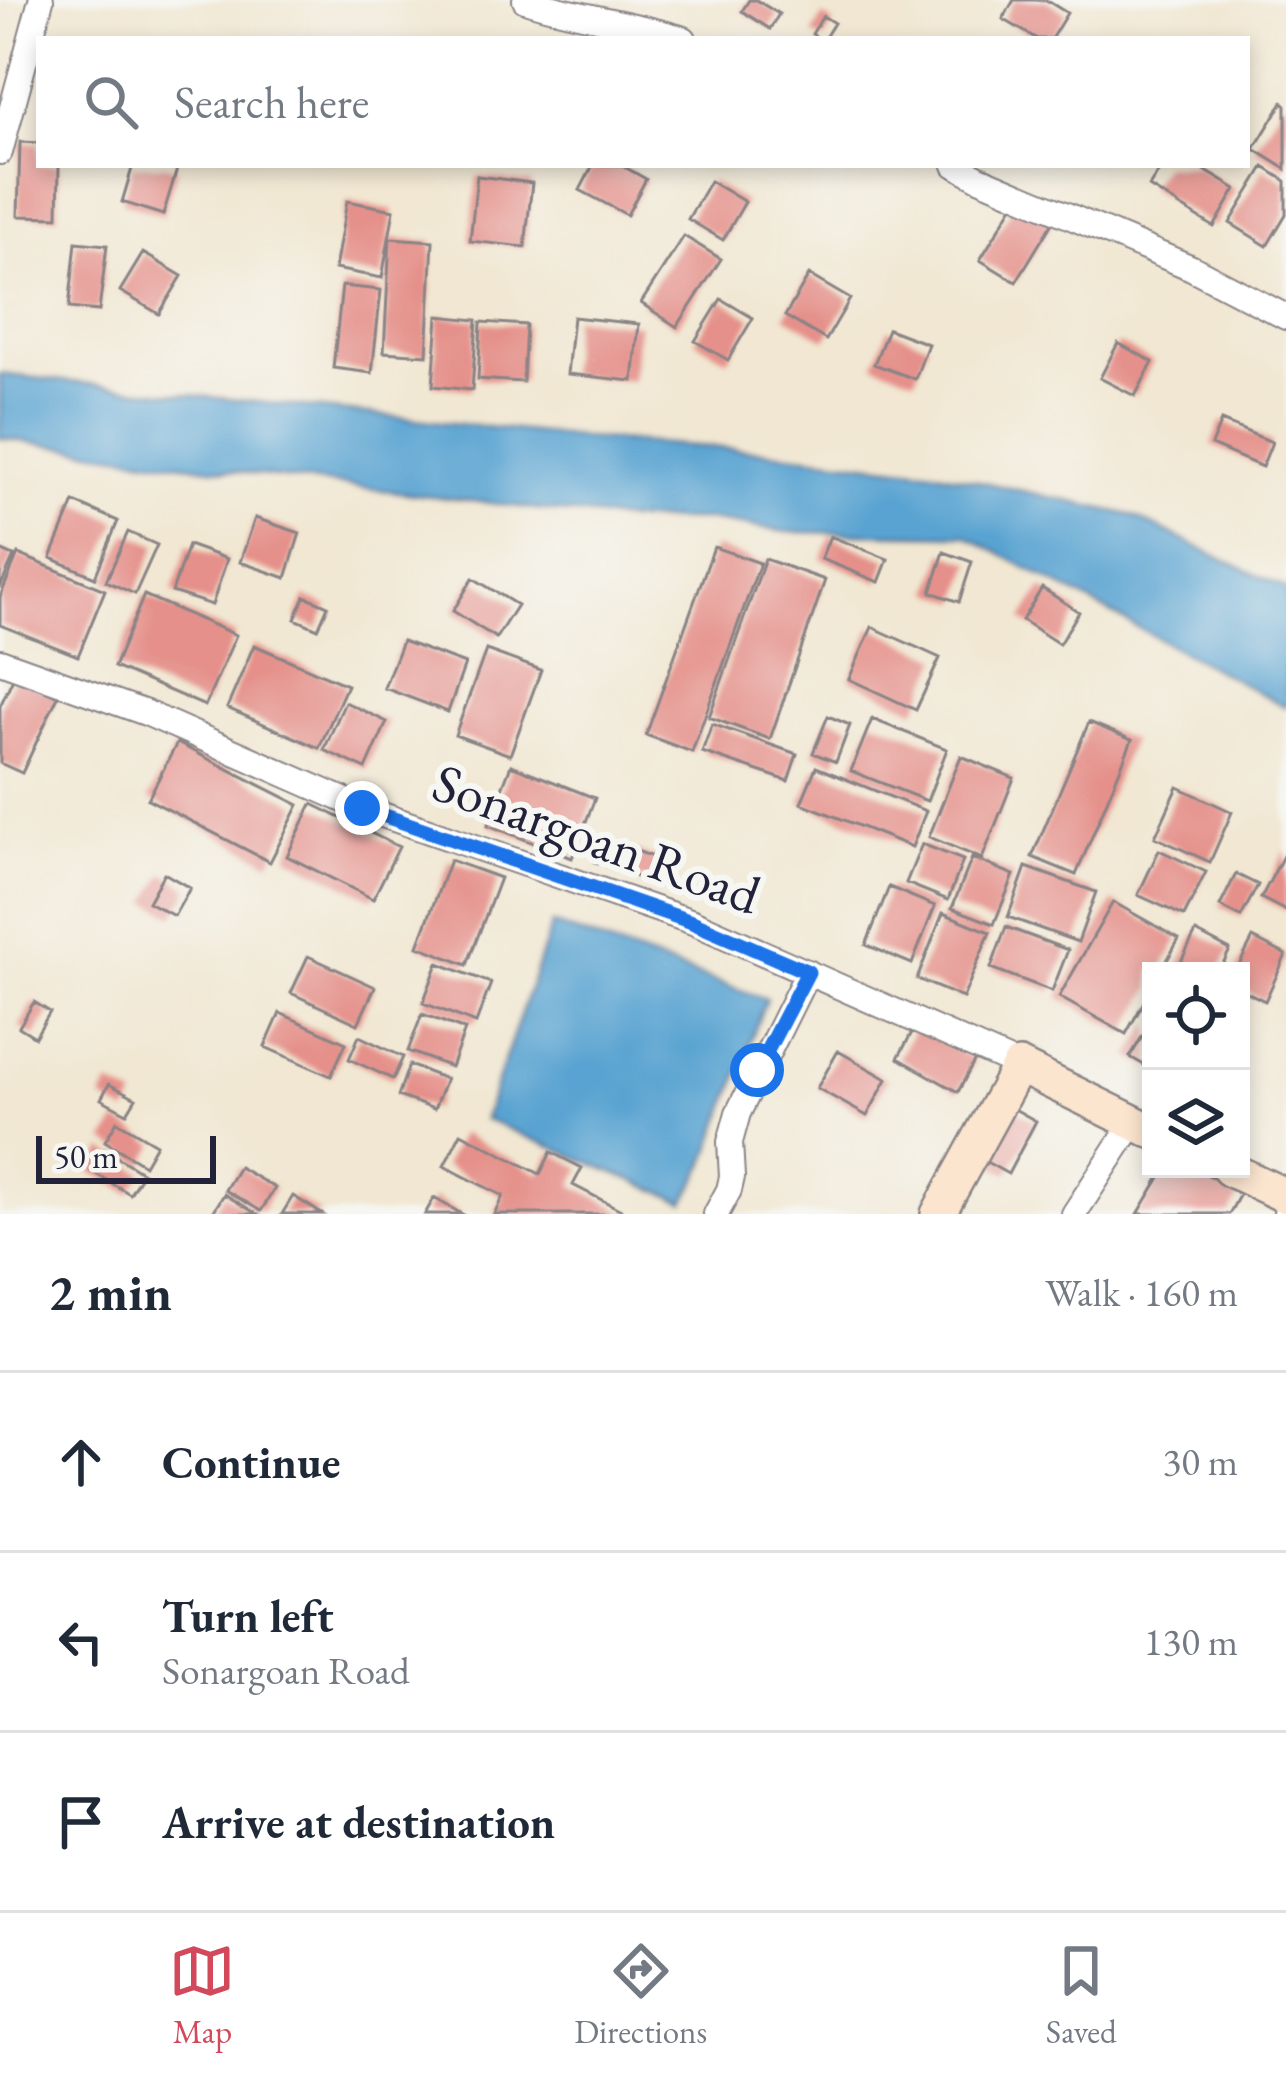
<!DOCTYPE html>
<meta charset="utf-8">
<style>
:root{--surface:#fff;--page:#f6f6f7;--text:#1f2937;--muted:#747a83;--line:#e0e1e3;--accent:#d1495b}
body{margin:0;font-family:"EB Garamond",serif;background:var(--page);color:var(--text)}
.controls{position:absolute;right:36px;bottom:36px;display:grid;overflow:hidden;border-radius:0px;box-shadow:0 6px 18px #0003}
.controls button{width:108px;height:108px;display:grid;place-items:center;padding:0;border:0;border-bottom:3px solid var(--line);background:var(--surface);color:var(--text);font:60px sans-serif}
.scale{position:absolute;left:36px;bottom:30px;width:180px;box-sizing:border-box;padding-left:12px;border:6px solid #22223b;border-top:0;font-size:33px;line-height:42px;white-space:nowrap;color:#22223b;-webkit-text-stroke:9px #f6f6f2;paint-order:stroke}
.stop{position:absolute;width:36px;height:36px;margin:-27px;border:9px solid #1a73e8;border-radius:50%;background:#fff}
.stop.end{background:#1a73e8;border-color:#fff;box-shadow:0 3px 12px #0008}
.list{margin:0;padding:0;list-style:none}
h2{display:flex;justify-content:space-between;align-items:center;height:156px;margin:0;padding:0 48px;font-size:51px}
h2 small{font-size:39px;font-weight:400;color:var(--muted)}
.list li{display:grid;grid-template-columns:78px 1fr auto;gap:36px;align-items:center;box-sizing:border-box;height:180px;padding:0 48px;border-top:3px solid var(--line)}
.list b{display:block;font-size:45px;white-space:nowrap}
.list p{margin:0;font-size:39px;white-space:nowrap;color:var(--muted)}
.list em{font-size:39px;font-style:normal;color:var(--muted)}
.icon{flex:none;width:66px;height:66px;fill:none;stroke:currentColor;stroke-width:2;stroke-linecap:round;stroke-linejoin:round}
.map{position:relative;flex:none;width:1286px;height:1214px;overflow:hidden}
.search{position:absolute;background:var(--surface);box-shadow:0 6px 18px #0003;left:36px;right:36px;top:36px;height:132px;display:flex;align-items:center;gap:30px;box-sizing:border-box;padding:0 42px;border-radius:0px;color:var(--muted);font-size:45px}
.sheet{height:696px;background:var(--surface)}
nav{display:flex;justify-content:space-around;align-items:center;box-sizing:border-box;height:168px;border-top:3px solid var(--line);background:var(--surface);font-size:33px;color:var(--muted)}
nav a{display:grid;justify-items:center;gap:6px}
nav .on{color:var(--accent)}
.map>svg:first-child{display:block}
.water{fill:#59a3d1;stroke:#3e6286;stroke-width:3}
.building{fill:#e5908a}
.lines{fill:none;stroke-linecap:round;stroke-linejoin:round}
.minor-casing{stroke:#8a8486;stroke-width:28}
.secondary-casing{stroke:#8a8486;stroke-width:38}
.minor{stroke:#fff;stroke-width:24}
.secondary{stroke:#fbe5cf;stroke-width:33}
.route{stroke:#1a73e8;stroke-width:15}
.labels{text-anchor:middle;stroke-width:12;stroke-linejoin:round;paint-order:stroke}
.street-label{font-size:54px;fill:#22223b;stroke:#f6f6f2}
</style>
<div class="map">
<svg width="1286" height="1214" viewBox="0 0 1286 1214">
<rect width="100%" height="100%" fill="#f6f6f2"/>
<filter id="ink" filterUnits="userSpaceOnUse"><feTurbulence type="fractalNoise" baseFrequency=".00833" numOctaves="2"/><feDisplacementMap in="SourceGraphic" scale="24" xChannelSelector="R" yChannelSelector="G"/><feConvolveMatrix kernelMatrix="1 2 1 2 8 2 1 2 1" color-interpolation-filters="sRGB"/></filter>
<filter id="wash" filterUnits="userSpaceOnUse"><feTurbulence type="fractalNoise" baseFrequency=".004" numOctaves="4" result="noise"/><feDisplacementMap in="SourceGraphic" scale="48" xChannelSelector="R" yChannelSelector="G"/><feGaussianBlur stdDeviation="2.7" result="paint"/><feColorMatrix in="noise" values="0 0 0 0 0 0 0 0 0 0 0 0 0 0 0 0 0 1.4 0 .05"/><feComposite in="paint" operator="in"/></filter>
<g filter="url(#wash)">
<rect width="100%" height="100%" fill="#f1e7d2"/>
<path class="water" d="M 0,374 L 598,439 L 763,451 L 934,471 L 1131,515 L 1286,589 L 1286,707 L 965,535 L 787,532 L 708,520 L 627,520 L 275,477 L 0,438 Z
M 552,924 L 766,999 L 706,1163 L 685,1202 L 484,1119 Z"/>
<g id="blocks">
<path class="building" d="M 749,0 L 756,0 L 779,14 L 770,29 L 742,11 Z
M 1014,0 L 1046,0 L 1067,13 L 1051,39 L 1037,39 L 1003,19 Z
M 823,16 L 834,23 L 824,39 L 820,39 L 812,34 Z
M 1283,102 L 1286,105 L 1286,169 L 1254,149 Z
M 20,142 L 39,143 L 39,165 L 59,165 L 58,217 L 18,216 Z
M 133,165 L 163,165 L 177,169 L 163,215 L 122,202 Z
M 593,165 L 621,165 L 646,179 L 627,215 L 580,190 Z
M 1163,165 L 1196,165 L 1236,189 L 1214,227 L 1149,187 Z
M 1264,167 L 1286,181 L 1286,214 L 1267,246 L 1230,223 Z
M 477,176 L 532,183 L 525,247 L 470,241 Z
M 710,181 L 745,202 L 723,240 L 688,219 Z
M 347,201 L 394,210 L 382,278 L 335,269 Z
M 1016,201 L 1052,223 L 1016,282 L 980,260 Z
M 684,236 L 721,259 L 677,327 L 641,303 Z
M 390,238 L 433,241 L 427,355 L 384,352 Z
M 76,242 L 107,245 L 99,311 L 69,308 Z
M 143,253 L 182,276 L 159,314 L 120,291 Z
M 809,275 L 850,299 L 826,340 L 785,316 Z
M 342,286 L 381,290 L 372,373 L 333,368 Z
M 721,299 L 753,318 L 728,360 L 695,341 Z
M 438,316 L 477,320 L 472,390 L 433,386 Z
M 573,317 L 639,324 L 633,381 L 567,374 Z
M 481,322 L 526,325 L 523,382 L 478,379 Z
M 888,329 L 928,344 L 915,379 L 874,364 Z
M 1118,343 L 1153,362 L 1135,396 L 1100,378 Z
M 1221,421 L 1272,442 L 1262,467 L 1211,445 Z
M 74,502 L 118,521 L 95,577 L 51,558 Z
M 255,518 L 300,533 L 286,578 L 240,562 Z
M 128,532 L 157,545 L 135,594 L 106,581 Z
M 830,536 L 888,559 L 879,582 L 821,559 Z
M 188,545 L 227,559 L 212,605 L 172,592 Z
M 714,547 L 760,563 L 692,752 L 646,735 Z
M 0,550 L 14,556 L 0,588 Z
M 944,552 L 972,562 L 959,602 L 931,592 Z
M 18,554 L 105,590 L 78,656 L 0,625 L 0,597 Z
M 765,559 L 825,580 L 770,739 L 709,717 Z
M 473,578 L 517,605 L 496,638 L 453,611 Z
M 1042,588 L 1079,612 L 1059,644 L 1022,620 Z
M 144,595 L 236,635 L 205,706 L 114,667 Z
M 305,596 L 328,606 L 318,629 L 295,619 Z
M 872,627 L 940,658 L 916,710 L 849,679 Z
M 402,641 L 465,664 L 448,712 L 384,688 Z
M 254,645 L 347,685 L 319,748 L 227,708 Z
M 486,650 L 541,670 L 510,755 L 455,735 Z
M 14,676 L 58,696 L 22,773 L 0,763 L 0,706 Z
M 345,702 L 387,722 L 366,769 L 324,750 Z
M 828,716 L 850,725 L 836,762 L 813,753 Z
M 872,719 L 947,749 L 927,801 L 851,771 Z
M 1089,722 L 1132,740 L 1076,875 L 1032,857 Z
M 712,724 L 797,754 L 788,781 L 702,752 Z
M 177,743 L 299,805 L 270,862 L 148,799 Z
M 961,756 L 1014,778 L 982,859 L 929,837 Z
M 511,765 L 595,798 L 572,858 L 488,825 Z
M 816,767 L 926,811 L 912,847 L 801,803 Z
M 1178,787 L 1232,812 L 1210,862 L 1155,837 Z
M 312,804 L 399,847 L 373,899 L 287,856 Z
M 604,839 L 669,863 L 661,886 L 595,862 Z
M 922,844 L 963,860 L 948,900 L 906,883 Z
M 1159,850 L 1206,872 L 1184,916 L 1138,895 Z
M 1286,850 L 1286,911 L 1261,898 Z
M 972,858 L 1014,875 L 994,924 L 952,908 Z
M 450,860 L 500,878 L 467,965 L 418,946 Z
M 1026,867 L 1096,892 L 1078,942 L 1008,917 Z
M 164,873 L 190,888 L 174,916 L 148,902 Z
M 1236,874 L 1258,885 L 1241,917 L 1220,906 Z
M 889,887 L 935,906 L 912,964 L 866,945 Z
M 1113,902 L 1179,939 L 1161,971 L 1151,971 L 1151,989 L 1126,1034 L 1059,997 Z
M 943,913 L 990,932 L 963,998 L 917,979 Z
M 1006,927 L 1068,950 L 1052,991 L 991,968 Z
M 1196,932 L 1230,950 L 1219,971 L 1176,971 Z
M 1253,938 L 1286,955 L 1265,1001 L 1241,989 L 1241,971 L 1236,971 Z
M 308,956 L 375,987 L 358,1024 L 291,993 Z
M 438,963 L 491,983 L 476,1023 L 423,1003 Z
M 34,1002 L 50,1012 L 35,1037 L 19,1027 Z
M 280,1013 L 346,1043 L 331,1076 L 265,1047 Z
M 422,1014 L 465,1030 L 451,1067 L 408,1051 Z
M 1151,1022 L 1151,1069 L 1130,1057 Z
M 915,1027 L 975,1060 L 958,1092 L 898,1058 Z
M 359,1036 L 403,1057 L 393,1079 L 349,1059 Z
M 838,1051 L 887,1079 L 867,1116 L 817,1088 Z
M 409,1065 L 446,1079 L 434,1109 L 398,1096 Z
M 109,1084 L 136,1098 L 127,1113 L 101,1099 Z
M 1009,1106 L 1036,1121 L 1008,1174 L 981,1159 Z
M 117,1121 L 156,1144 L 144,1165 L 105,1141 Z
M 461,1133 L 540,1174 L 551,1152 L 582,1168 L 573,1185 L 629,1214 L 494,1214 L 503,1196 L 444,1166 Z
M 104,1149 L 143,1173 L 130,1194 L 91,1171 Z
M 239,1167 L 275,1188 L 261,1211 L 225,1190 Z
M 1165,1169 L 1198,1169 L 1240,1194 L 1229,1214 L 1138,1214 Z
M 224,1194 L 257,1214 L 212,1214 Z
M 293,1196 L 322,1214 L 282,1214 Z
M 434,1198 L 462,1214 L 425,1214 Z"/>
</g>
</g>
<g filter="url(#ink)">
<use href="#blocks" fill-opacity="0" stroke="#8a8486" stroke-width="3"/>
<g class="lines">
<defs>
<path id="minor" d="M 525,0 C 577,17 631,22 684,39
M 0,152 L 41,0
M 955,165 L 979,178 L 1192,268 L 1286,317
M 0,661 L 146,713 L 362,808 L 693,922 L 1019,1066
M 716,1214 L 729,1190 L 732,1177 L 730,1142 L 738,1113 L 808,972
M 1074,1214 L 1133,1123
M 1286,1214 L 1286,1213"/>
<path id="secondary" d="M 1229,1169 L 1286,1196
M 938,1214 L 1019,1066 L 1151,1131"/>
</defs>
<use href="#minor" class="minor-casing"/>
<use href="#secondary" class="secondary-casing"/>
<use href="#minor" class="minor"/>
<use href="#secondary" class="secondary"/>
</g>
</g>
<g class="lines" filter="url(#ink)">
<path class="route" d="M 362,808 L 692,922 L 808,972 L 757,1070"/>
</g>
<g class="labels">
<g class="street-label">
<text transform="translate(597 838) rotate(20)" y="19">Sonargoan Road</text>
</g>
</g>
</svg>
<div class="controls">
<button><svg class="icon" aria-label="locate" viewBox="0 0 24 24"><circle cx="12" cy="12" r="6"/><path d="M12 2v4M12 18v4M2 12h4M18 12h4"/></svg></button>
<button><svg class="icon" aria-label="layers" viewBox="0 0 24 24"><path d="M12 4l9 5-9 5-9-5zM3 14l9 5 9-5"/></svg></button>
</div>
<div class="scale">50 m</div>
<div class="stop" style="left:757px;top:1070px"></div>
<div class="stop end" style="left:362px;top:808px"></div>
<div class="search"><svg class="icon" aria-label="search" viewBox="0 0 24 24"><circle cx="10" cy="10" r="6"/><path d="M15 15l6 6"/></svg>Search here</div>
</div>
<section class="sheet">
<h2>2 min<small>Walk · 160 m</small></h2>
<ul class="list">
<li><svg class="icon" aria-label="ahead" viewBox="0 0 24 24"><path d="M12 20V5M6 11l6-6 6 6"/></svg><div><b>Continue</b></div><em>30 m</em></li>
<li><svg class="icon" aria-label="left" viewBox="0 0 24 24"><path d="M17 20v-9H6M10 6l-5 5 5 5"/></svg><div><b>Turn left</b><p>Sonargoan Road</p></div><em>130 m</em></li>
<li><svg class="icon" aria-label="arrive" viewBox="0 0 24 24"><path d="M6 21V4h12l-3 4 3 4H6"/></svg><div><b>Arrive at destination</b></div></li>
</ul>
</section>
<nav>
<a class="on"><svg class="icon" aria-label="map" viewBox="0 0 24 24"><path d="M3 6l6-2 6 2 6-2v14l-6 2-6-2-6 2zM9 4v14M15 6v14"/></svg>Map</a>
<a><svg class="icon" aria-label="directions" viewBox="0 0 24 24"><path d="M12 3l9 9-9 9-9-9zM9 14v-3h6M13 9l2 2-2 2"/></svg>Directions</a>
<a><svg class="icon" aria-label="saved" viewBox="0 0 24 24"><path d="M7 4h10v16l-5-4-5 4z"/></svg>Saved</a>
</nav>
